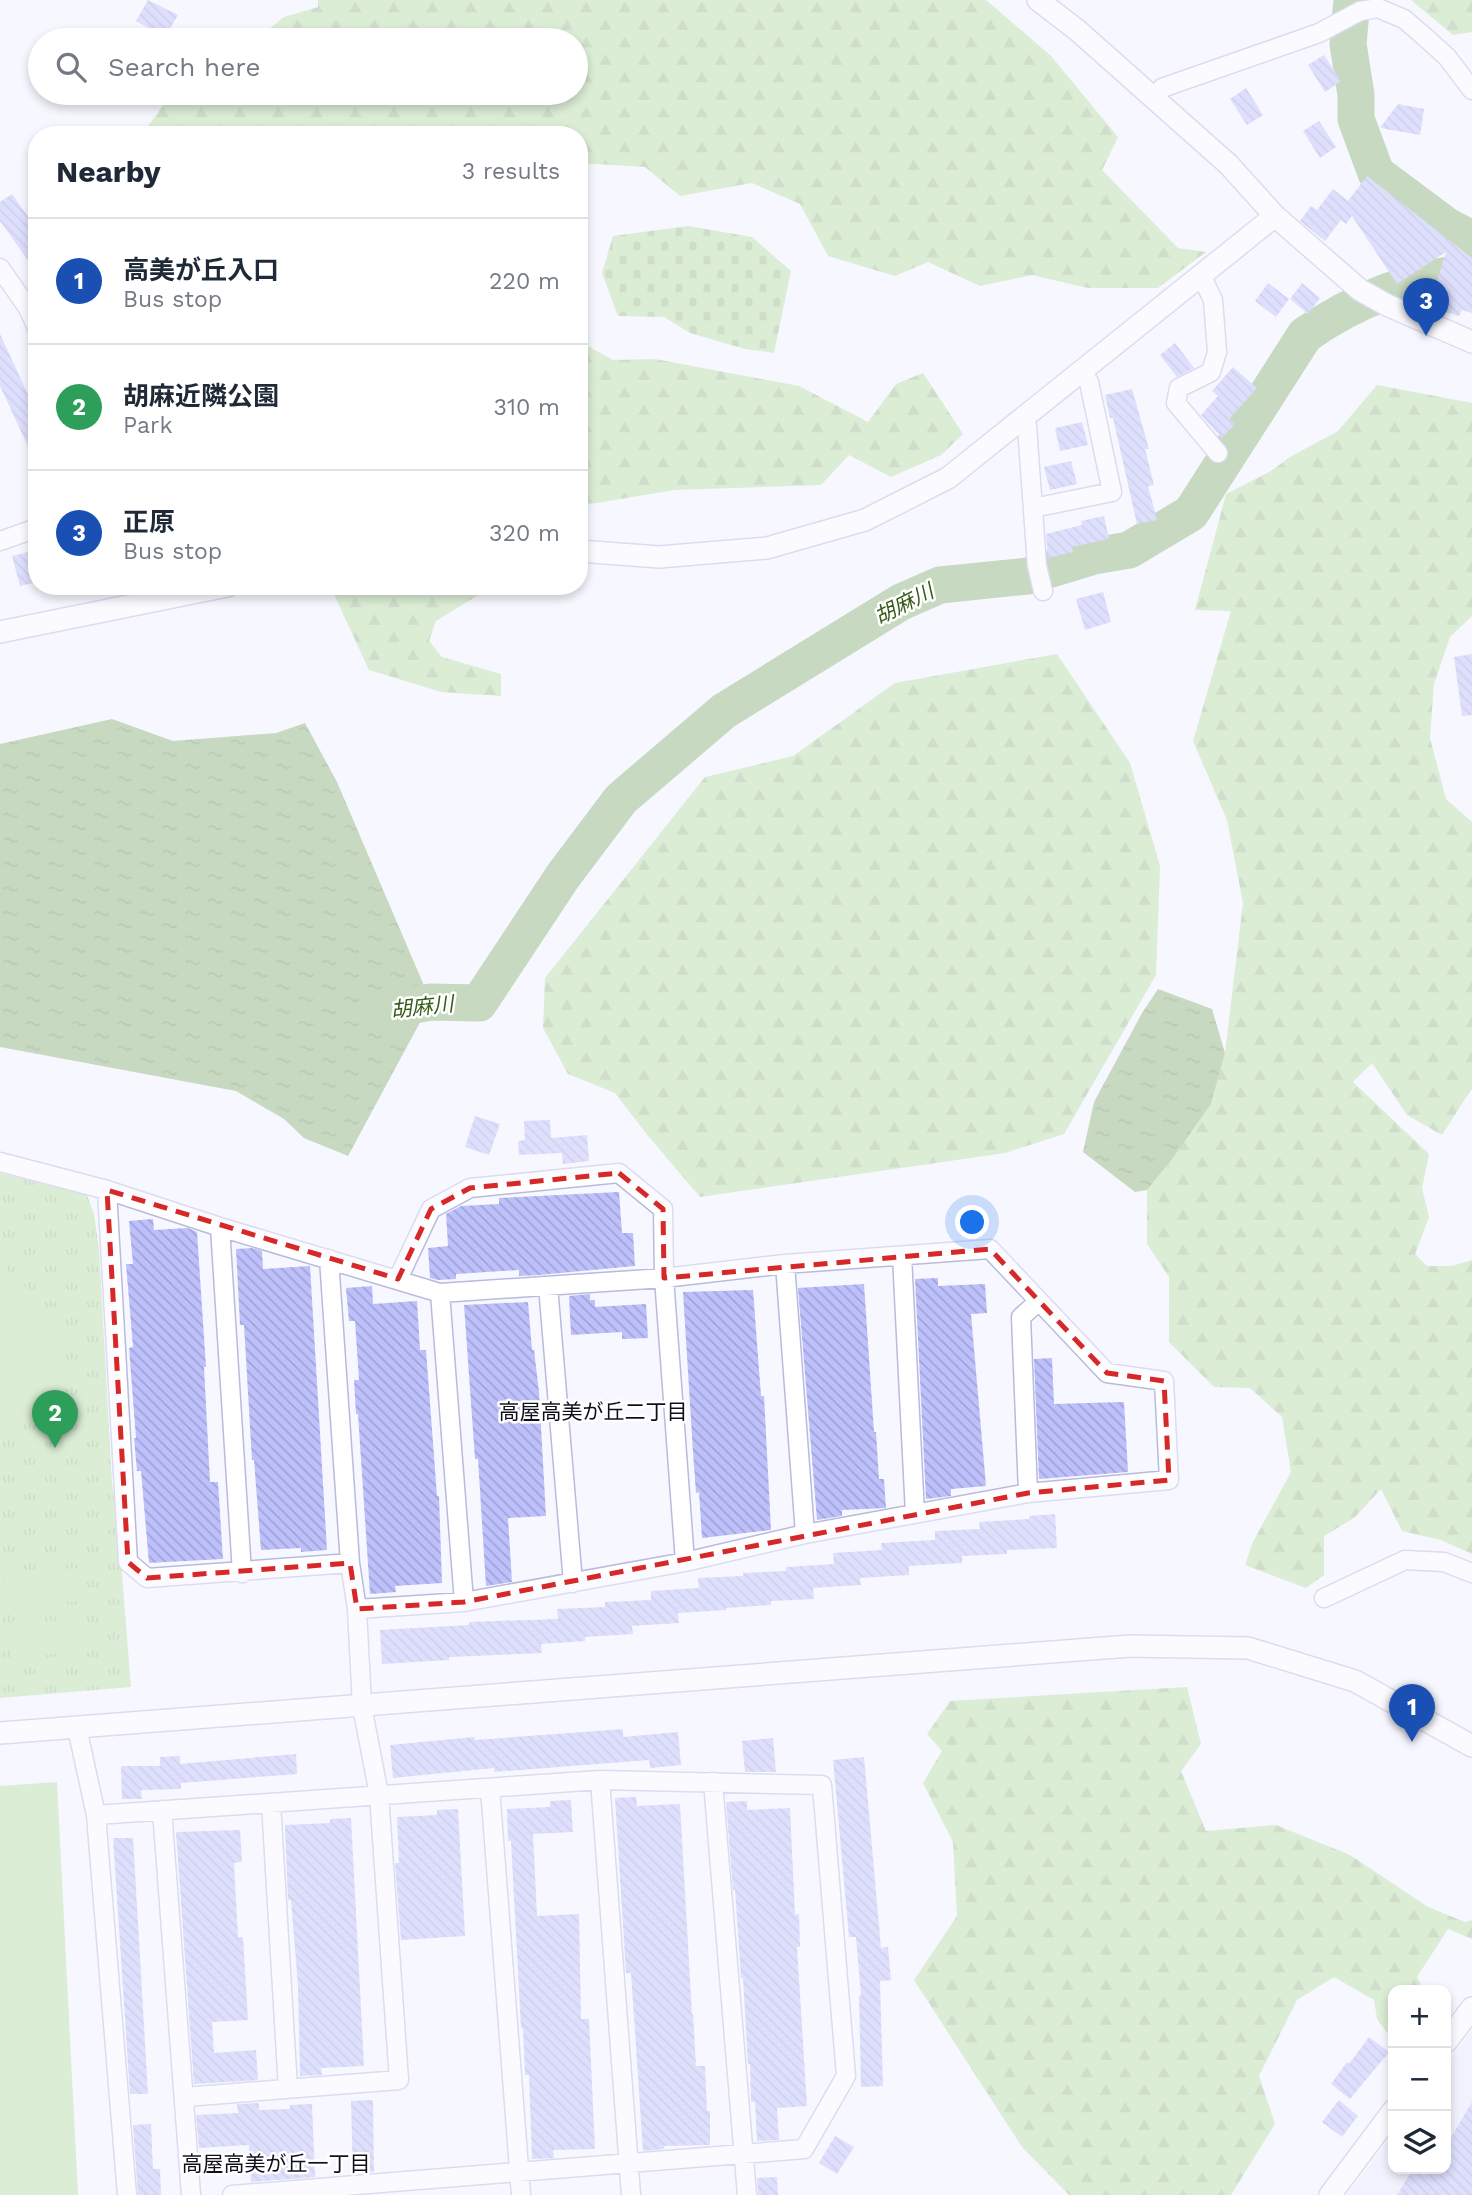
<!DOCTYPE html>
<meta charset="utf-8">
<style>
:root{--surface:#fff;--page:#f2f2f3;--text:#1f2937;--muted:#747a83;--line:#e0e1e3;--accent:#466e29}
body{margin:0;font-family:"Work Sans","Noto Sans JP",sans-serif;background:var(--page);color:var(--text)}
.controls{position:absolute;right:21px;bottom:21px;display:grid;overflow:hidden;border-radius:14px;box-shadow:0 4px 10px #0003}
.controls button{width:63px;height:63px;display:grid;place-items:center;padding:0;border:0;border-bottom:2px solid var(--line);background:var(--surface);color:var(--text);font:35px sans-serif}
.you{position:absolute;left:973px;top:1223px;width:24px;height:24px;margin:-18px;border:5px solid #fff;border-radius:50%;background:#1a73e8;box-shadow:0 0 0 10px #1a73e833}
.badge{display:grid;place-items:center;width:46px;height:46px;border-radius:50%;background:var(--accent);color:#fff;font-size:23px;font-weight:700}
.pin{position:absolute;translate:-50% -58px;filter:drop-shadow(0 2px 4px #0008)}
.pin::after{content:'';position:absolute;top:37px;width:24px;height:21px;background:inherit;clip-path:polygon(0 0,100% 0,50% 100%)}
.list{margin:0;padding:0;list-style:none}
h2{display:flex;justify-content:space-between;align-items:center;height:91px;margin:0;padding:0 28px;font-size:30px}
h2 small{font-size:23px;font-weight:400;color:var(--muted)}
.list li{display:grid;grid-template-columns:46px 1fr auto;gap:21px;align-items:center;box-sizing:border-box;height:126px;padding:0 28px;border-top:2px solid var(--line)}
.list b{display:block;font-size:26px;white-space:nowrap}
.list p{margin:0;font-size:23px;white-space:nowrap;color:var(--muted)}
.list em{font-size:23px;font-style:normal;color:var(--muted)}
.icon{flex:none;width:38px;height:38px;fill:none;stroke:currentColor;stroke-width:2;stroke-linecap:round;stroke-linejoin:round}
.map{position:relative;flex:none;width:1472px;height:2195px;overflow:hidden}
.search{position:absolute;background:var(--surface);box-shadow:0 4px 10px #0003;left:28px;top:28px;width:560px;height:77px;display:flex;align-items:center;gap:18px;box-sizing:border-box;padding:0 24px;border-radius:38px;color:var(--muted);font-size:26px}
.panel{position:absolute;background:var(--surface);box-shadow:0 4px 10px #0003;left:28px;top:126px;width:560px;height:469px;border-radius:28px}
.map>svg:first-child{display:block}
.built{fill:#eaecfd}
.forest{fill:url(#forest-firs)}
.cemetery{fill:url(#cemetery-stones)}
.park{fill:url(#park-tufts)}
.pitch{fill:#b9dfa2}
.water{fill:url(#water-ripples)}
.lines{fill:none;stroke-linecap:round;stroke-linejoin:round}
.river{stroke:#8cb473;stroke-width:37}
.building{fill:url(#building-back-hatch)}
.minor-casing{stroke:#b8bbdd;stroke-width:21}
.tertiary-casing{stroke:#b8bbdd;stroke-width:24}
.minor{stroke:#fff;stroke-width:18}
.tertiary{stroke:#fff;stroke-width:21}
.marked{fill:none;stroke:#d62828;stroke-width:5;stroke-dasharray:14 9;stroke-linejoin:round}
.labels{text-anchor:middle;stroke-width:5;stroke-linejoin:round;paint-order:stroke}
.water-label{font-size:21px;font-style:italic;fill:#375c19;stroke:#fff}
.neighbourhood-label{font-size:21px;fill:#0e0f1a;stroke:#fff}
</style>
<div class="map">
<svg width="1472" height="2195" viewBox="0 0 1472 2195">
<defs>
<pattern id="forest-firs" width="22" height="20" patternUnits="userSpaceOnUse" patternTransform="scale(1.75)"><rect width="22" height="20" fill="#b9dfa2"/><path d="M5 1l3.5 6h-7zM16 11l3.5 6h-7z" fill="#9ebe8b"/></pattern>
<pattern id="cemetery-stones" width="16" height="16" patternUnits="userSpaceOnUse" patternTransform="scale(1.75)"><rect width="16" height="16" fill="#b9dfa2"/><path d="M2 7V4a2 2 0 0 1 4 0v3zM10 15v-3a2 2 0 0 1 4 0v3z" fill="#9ebe8b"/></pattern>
<pattern id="park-tufts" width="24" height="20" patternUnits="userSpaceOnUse" patternTransform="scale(1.75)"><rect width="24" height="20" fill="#b9dfa2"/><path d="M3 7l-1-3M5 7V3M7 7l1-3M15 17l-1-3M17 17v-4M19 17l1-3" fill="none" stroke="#9ebe8b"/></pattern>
<pattern id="water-ripples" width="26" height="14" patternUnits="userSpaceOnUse" patternTransform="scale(1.75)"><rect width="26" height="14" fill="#8cb473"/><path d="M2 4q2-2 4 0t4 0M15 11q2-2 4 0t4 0" fill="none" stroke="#71915e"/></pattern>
<pattern id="building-back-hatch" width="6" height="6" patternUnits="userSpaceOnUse" patternTransform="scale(1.75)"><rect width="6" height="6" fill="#bdc0fa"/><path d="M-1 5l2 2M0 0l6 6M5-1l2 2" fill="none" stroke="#a1a4d6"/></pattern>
</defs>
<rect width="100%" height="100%" fill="#f7f7ff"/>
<path class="built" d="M 1472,2030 L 1472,2195 L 1347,2195 L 1393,2134 L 1393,2169 L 1446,2169 L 1446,2065 Z"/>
<path class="forest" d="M 318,0 L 986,0 L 1051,56 L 1118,137 L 1102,170 L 1178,248 L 1206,252 L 1158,288 L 1088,288 L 1032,275 L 980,286 L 928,262 L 895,276 L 828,256 L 800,204 L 752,183 L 680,196 L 645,167 L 579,163 L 579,135 L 142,135 L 171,93 L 576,93 L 576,40 L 238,40 L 264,33 L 284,17 L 318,7 Z
M 1411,0 L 1472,0 L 1472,32 L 1453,35 Z
M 579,341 L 613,360 L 655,359 L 799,386 L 868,422 L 896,384 L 923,373 L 963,434 L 941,455 L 891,477 L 849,455 L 821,485 L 674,490 L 579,506 Z
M 1377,385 L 1472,403 L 1472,616 L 1450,637 L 1434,684 L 1430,738 L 1446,799 L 1472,822 L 1472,1088 L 1442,1135 L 1407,1115 L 1372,1063 L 1353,1082 L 1429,1154 L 1422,1188 L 1429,1217 L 1415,1254 L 1427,1266 L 1452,1266 L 1472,1260 L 1472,1554 L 1441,1540 L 1402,1531 L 1381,1489 L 1354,1518 L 1324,1536 L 1324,1575 L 1306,1588 L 1245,1565 L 1253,1542 L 1291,1472 L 1282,1417 L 1250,1388 L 1214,1387 L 1169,1342 L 1169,1277 L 1147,1244 L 1147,1190 L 1173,1158 L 1211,1104 L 1225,1053 L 1243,903 L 1227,820 L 1193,741 L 1231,611 L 1195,610 L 1226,494 L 1271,471 L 1290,457 L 1338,431 Z
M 330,586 L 493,586 L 436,621 L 429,641 L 442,657 L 501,674 L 501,696 L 441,692 L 369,670 Z
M 1057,654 L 1130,763 L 1160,866 L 1156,975 L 1064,1134 L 1005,1153 L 700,1197 L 649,1137 L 615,1093 L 568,1074 L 543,1028 L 545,978 L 705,777 L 793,756 L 895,683 Z
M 1187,1687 L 1201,1744 L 1181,1771 L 1206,1831 L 1276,1825 L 1350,1855 L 1428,1907 L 1465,1922 L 1472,1920 L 1472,1939 L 1448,1929 L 1417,1977 L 1424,1990 L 1393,1990 L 1393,2034 L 1386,2032 L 1377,2018 L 1374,2000 L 1334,1977 L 1297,2000 L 1259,2076 L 1275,2124 L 1231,2195 L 1069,2195 L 1022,2147 L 914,1980 L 957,1916 L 953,1842 L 923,1783 L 942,1751 L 927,1734 L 950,1701 Z"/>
<path class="cemetery" d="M 688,226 L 752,237 L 791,271 L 774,353 L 745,349 L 690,333 L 664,317 L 618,316 L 602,273 L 613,236 Z"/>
<path class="park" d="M 0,1173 L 87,1195 L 94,1214 L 99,1248 L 112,1483 L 119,1537 L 131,1687 L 0,1698 Z"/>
<path class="pitch" d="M 0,1263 L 45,1306 L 62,1344 L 59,1415 L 0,1419 Z
M 76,1568 L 78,1601 L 5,1607 L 3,1574 Z
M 80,1619 L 83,1652 L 10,1658 L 7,1625 Z
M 57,1782 L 78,2195 L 0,2195 L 0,1786 Z"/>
<path class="water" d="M 112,719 L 173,741 L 276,733 L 305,723 L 337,782 L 431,1002 L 348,1156 L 304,1138 L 284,1119 L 236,1091 L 0,1047 L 0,744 Z
M 1158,989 L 1212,1009 L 1225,1053 L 1211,1104 L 1173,1158 L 1147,1190 L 1135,1192 L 1083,1152 L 1094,1102 L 1142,1013 Z"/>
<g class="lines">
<path class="river" d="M 1352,0 L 1348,44 L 1356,95 L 1356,119 L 1376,173 L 1447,226 L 1472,239
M 381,1011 L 431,1002 L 479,1003 L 563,876 L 621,799 L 724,711 L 901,602 L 940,585 L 1028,576 L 1094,556 L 1129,550 L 1191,513 L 1305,335 C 1358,298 1409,280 1472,271"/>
</g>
<path class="building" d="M 148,0 L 178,15 L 165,37 L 136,21 Z
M 1324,55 L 1341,81 L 1325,92 L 1308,65 Z
M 1246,88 L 1263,115 L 1247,125 L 1230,99 Z
M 1398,104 L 1424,109 L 1420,135 L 1380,128 Z
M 1319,121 L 1336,147 L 1320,158 L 1303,131 Z
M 1367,176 L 1472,258 L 1472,313 L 1462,310 L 1459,316 L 1429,307 L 1446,252 L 1397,284 L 1352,216 L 1346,224 L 1341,220 L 1325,241 L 1300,221 L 1311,206 L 1317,210 L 1333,189 L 1348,201 Z
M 12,194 L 37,229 L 37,273 L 0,221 L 0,202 Z
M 1268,283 L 1289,299 L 1276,317 L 1255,301 Z
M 1302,283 L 1320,298 L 1308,314 L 1290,299 Z
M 0,334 L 37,414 L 37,466 L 0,386 Z
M 1175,343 L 1194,368 L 1177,377 L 1160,355 Z
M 1233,367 L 1257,388 L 1229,419 L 1235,424 L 1222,438 L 1201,415 L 1218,396 L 1212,391 Z
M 1132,389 L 1149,449 L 1145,449 L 1154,485 L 1148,486 L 1157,520 L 1137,524 L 1113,418 L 1110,418 L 1105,395 Z
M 1082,422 L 1088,445 L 1060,451 L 1055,428 Z
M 1071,461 L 1077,484 L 1050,490 L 1044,467 Z
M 1104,516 L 1109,539 L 1072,547 L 1073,552 L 1048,558 L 1046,534 L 1082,525 L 1081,521 Z
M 37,550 L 37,582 L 20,586 L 12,556 Z
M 1103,592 L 1111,622 L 1085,630 L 1076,599 Z
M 1472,654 L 1472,715 L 1462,716 L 1454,657 Z
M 475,1116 L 500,1124 L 489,1155 L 465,1147 Z
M 550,1120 L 551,1138 L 587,1135 L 589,1161 L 563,1164 L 562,1153 L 519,1155 L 518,1141 L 525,1140 L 524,1121 Z
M 619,1192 L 622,1233 L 633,1233 L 635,1266 L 539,1275 L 519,1276 L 519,1270 L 456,1274 L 456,1279 L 438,1280 L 430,1278 L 428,1248 L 448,1246 L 446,1214 L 461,1206 L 499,1204 L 499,1198 Z
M 153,1219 L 154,1230 L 188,1228 L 197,1232 L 206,1367 L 204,1367 L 210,1482 L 218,1482 L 223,1559 L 149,1563 L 141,1471 L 137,1471 L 134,1438 L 136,1438 L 129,1348 L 133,1347 L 126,1264 L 133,1264 L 129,1221 Z
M 252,1248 L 262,1251 L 263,1269 L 310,1266 L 327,1550 L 301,1552 L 301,1548 L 261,1550 L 254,1460 L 252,1460 L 244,1325 L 240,1325 L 236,1249 Z
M 938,1278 L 938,1286 L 985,1284 L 987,1313 L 971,1314 L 986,1486 L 951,1489 L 951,1496 L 926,1499 L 915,1279 Z
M 864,1284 L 874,1432 L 876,1432 L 879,1479 L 884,1479 L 886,1508 L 842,1510 L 842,1516 L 817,1520 L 798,1288 Z
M 372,1286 L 373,1304 L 417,1301 L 420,1350 L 426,1350 L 437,1496 L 439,1496 L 442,1583 L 395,1586 L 396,1592 L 370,1594 L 358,1414 L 356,1414 L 354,1380 L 359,1380 L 355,1321 L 349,1321 L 346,1288 Z
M 753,1290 L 761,1396 L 764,1396 L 771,1530 L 702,1538 L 699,1492 L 696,1493 L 693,1452 L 683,1292 Z
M 590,1294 L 590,1300 L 595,1300 L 595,1307 L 646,1304 L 648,1338 L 622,1339 L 622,1332 L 571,1335 L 569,1296 Z
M 528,1302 L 532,1350 L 534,1350 L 539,1392 L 546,1516 L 508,1518 L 512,1582 L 486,1586 L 478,1459 L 475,1459 L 464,1305 Z
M 1052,1358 L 1054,1404 L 1124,1402 L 1128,1472 L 1039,1479 L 1034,1359 Z
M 1055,1514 L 1057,1548 L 1007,1550 L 1007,1554 L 962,1556 L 962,1563 L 909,1566 L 909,1575 L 860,1578 L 861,1585 L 813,1588 L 814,1599 L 771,1601 L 771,1605 L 726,1608 L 726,1610 L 678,1613 L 679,1623 L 632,1626 L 633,1634 L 585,1637 L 585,1641 L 541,1644 L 542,1653 L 449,1657 L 449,1660 L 382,1664 L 380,1630 L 469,1625 L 469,1622 L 558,1619 L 557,1609 L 605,1607 L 605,1602 L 651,1600 L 651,1591 L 699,1588 L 698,1578 L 743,1576 L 743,1573 L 786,1571 L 786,1567 L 834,1564 L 833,1553 L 882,1550 L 881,1543 L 935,1540 L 935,1531 L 980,1529 L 979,1522 L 1029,1519 L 1029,1516 Z
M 623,1729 L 623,1737 L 678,1732 L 681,1765 L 650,1768 L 649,1760 L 494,1772 L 494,1768 L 393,1778 L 390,1745 L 474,1737 L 475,1740 Z
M 773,1738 L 776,1772 L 745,1772 L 742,1741 Z
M 296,1754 L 297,1774 L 181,1783 L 181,1789 L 141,1790 L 142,1799 L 122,1799 L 121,1766 L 160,1766 L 160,1757 L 180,1756 L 180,1764 Z
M 864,1757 L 881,1948 L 888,1947 L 891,1980 L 880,1981 L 883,2086 L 861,2087 L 859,1996 L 861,1996 L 856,1937 L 849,1937 L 833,1760 Z
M 636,1797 L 637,1806 L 680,1804 L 692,2015 L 693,2014 L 696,2066 L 705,2066 L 707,2111 L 710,2111 L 710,2145 L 664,2146 L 664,2149 L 643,2151 L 631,1973 L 626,1973 L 615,1798 Z
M 571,1800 L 573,1832 L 533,1834 L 537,1916 L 579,1914 L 581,2019 L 589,2019 L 595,2149 L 553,2150 L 554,2158 L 532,2159 L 529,2075 L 525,2075 L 523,2028 L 521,2028 L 511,1841 L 508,1841 L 507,1809 L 550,1807 L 550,1801 Z
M 747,1801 L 747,1810 L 790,1808 L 795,1915 L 799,1914 L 800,1947 L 797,1947 L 807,2106 L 777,2108 L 779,2140 L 757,2141 L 755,2102 L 751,2102 L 750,2064 L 748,2064 L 743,1978 L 741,1978 L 735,1889 L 733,1890 L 726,1802 Z
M 458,1809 L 465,1936 L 401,1940 L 395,1863 L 399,1863 L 397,1817 L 437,1815 L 437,1810 Z
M 351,1818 L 364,2066 L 321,2068 L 322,2075 L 300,2076 L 298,1986 L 291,1900 L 288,1900 L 285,1825 L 330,1823 L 330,1819 Z
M 240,1830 L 242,1862 L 234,1863 L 238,1937 L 243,1937 L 248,2020 L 212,2022 L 214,2053 L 256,2050 L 258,2080 L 194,2084 L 176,1832 Z
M 113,1838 L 133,1838 L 148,2094 L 130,2094 Z
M 1369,2037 L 1389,2052 L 1350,2099 L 1331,2084 L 1347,2062 L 1349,2064 Z
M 373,2100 L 374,2172 L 353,2173 L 351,2101 Z
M 1339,2100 L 1358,2116 L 1342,2137 L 1322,2122 Z
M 1472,2102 L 1472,2195 L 1397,2195 L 1413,2169 L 1446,2169 L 1446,2146 Z
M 259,2103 L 259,2110 L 290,2109 L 290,2105 L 312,2104 L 315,2177 L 251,2182 L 249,2145 L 199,2148 L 196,2115 L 238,2113 L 237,2104 Z
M 151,2124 L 153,2169 L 160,2169 L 161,2195 L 138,2195 L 133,2125 Z
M 835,2136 L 854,2147 L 837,2174 L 819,2163 Z
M 777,2177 L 778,2195 L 758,2195 L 757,2178 Z"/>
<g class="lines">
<defs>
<path id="minor" d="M 1155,99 L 1162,88 L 1319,33 L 1360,11 L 1378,8 L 1404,19 L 1425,37 L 1447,57 L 1472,90
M 0,268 L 28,308 L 37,328
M 1201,275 L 1213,300 L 1217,352 L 1211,372 L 1179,388 L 1176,403 L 1218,453
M 1023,417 L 1027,426 L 1037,566 L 1043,591
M 1033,508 L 1112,492 L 1089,382 L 1081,370
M 0,541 L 37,528
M 0,1162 L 107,1190 L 220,1227 L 440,1293 L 664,1278 L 785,1264 L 990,1249 L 1107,1373 L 1164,1381 L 1169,1480 L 1028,1493 L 805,1534 L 685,1562 L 464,1602 L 357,1609
M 107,1190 L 128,1562 L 147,1578 L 350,1563
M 220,1227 L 242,1573
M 902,1256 L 915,1514
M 785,1264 L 805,1534
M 398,1279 L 431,1209 L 470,1188 L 619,1173 L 663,1209 L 664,1278 L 685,1562
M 548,1286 L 573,1583
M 440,1293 L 464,1602
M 1028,1493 L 1021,1317 L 1039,1301
M 1324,1598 L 1405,1560 L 1444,1562 L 1472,1573
M 77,1728 L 96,1815 L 127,2195
M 600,1780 L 631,2195
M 713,1782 L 747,2195
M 490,1788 L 521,2195
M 271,1803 L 288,2089
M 162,1810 L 191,2195
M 96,1815 L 600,1780 L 822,1785 L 846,2076 L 804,2149 L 232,2195
M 185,2097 L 399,2080 L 379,1795 L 362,1706 L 357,1609 L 350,1563 L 329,1259"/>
<path id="tertiary" d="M 1038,0 L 1077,30 L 1228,164 L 1275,216 L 1360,290 L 1387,305 L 1472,342
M 579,551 L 659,557 L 767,548 L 865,520 L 948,478 L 1275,216
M 0,632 L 227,586
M 0,1733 L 1130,1646 L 1248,1648 L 1355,1681 L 1472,1746
M 1446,2042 L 1472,2008
M 1330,2195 L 1393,2111"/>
</defs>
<use href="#minor" class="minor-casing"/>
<use href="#tertiary" class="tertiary-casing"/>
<use href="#minor" class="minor"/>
<use href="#tertiary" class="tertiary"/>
</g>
<path d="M0 0H1472V2195H0ZM 619,1173 L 663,1209 L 664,1278 L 990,1249 L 1107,1373 L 1164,1381 L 1169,1480 L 1028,1493 L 464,1602 L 357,1609 L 350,1563 L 147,1578 L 128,1562 L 107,1190 L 398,1279 L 431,1209 L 470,1188 Z" fill="#f7f7ff" fill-opacity=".55" fill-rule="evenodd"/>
<path class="marked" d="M 619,1173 L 663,1209 L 664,1278 L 990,1249 L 1107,1373 L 1164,1381 L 1169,1480 L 1028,1493 L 464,1602 L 357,1609 L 350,1563 L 147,1578 L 128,1562 L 107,1190 L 398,1279 L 431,1209 L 470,1188 Z"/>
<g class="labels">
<g class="water-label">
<text transform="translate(904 604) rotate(-27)" y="7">胡麻川</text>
<text transform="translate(422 1007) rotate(-6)" y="7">胡麻川</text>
</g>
<g class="neighbourhood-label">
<text x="593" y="1419">高屋高美が丘二丁目</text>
<text x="276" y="2171">高屋高美が丘一丁目</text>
</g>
</g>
</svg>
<div class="controls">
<button>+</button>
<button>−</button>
<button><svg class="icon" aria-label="layers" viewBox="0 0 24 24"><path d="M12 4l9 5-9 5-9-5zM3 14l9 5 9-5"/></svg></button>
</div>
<div class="you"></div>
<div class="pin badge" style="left:1412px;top:1742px;background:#1a4fb4">1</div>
<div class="pin badge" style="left:55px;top:1448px;background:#2e9e5b">2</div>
<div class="pin badge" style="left:1426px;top:336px;background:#1a4fb4">3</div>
<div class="search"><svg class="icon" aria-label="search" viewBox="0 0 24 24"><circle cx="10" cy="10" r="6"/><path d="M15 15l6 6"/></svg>Search here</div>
<section class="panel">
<h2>Nearby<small>3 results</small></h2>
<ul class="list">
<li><span class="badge" style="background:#1a4fb4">1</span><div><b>高美が丘入口</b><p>Bus stop</p></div><em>220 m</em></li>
<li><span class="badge" style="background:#2e9e5b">2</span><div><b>胡麻近隣公園</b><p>Park</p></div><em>310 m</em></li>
<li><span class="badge" style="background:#1a4fb4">3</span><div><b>正原</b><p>Bus stop</p></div><em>320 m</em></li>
</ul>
</section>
</div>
